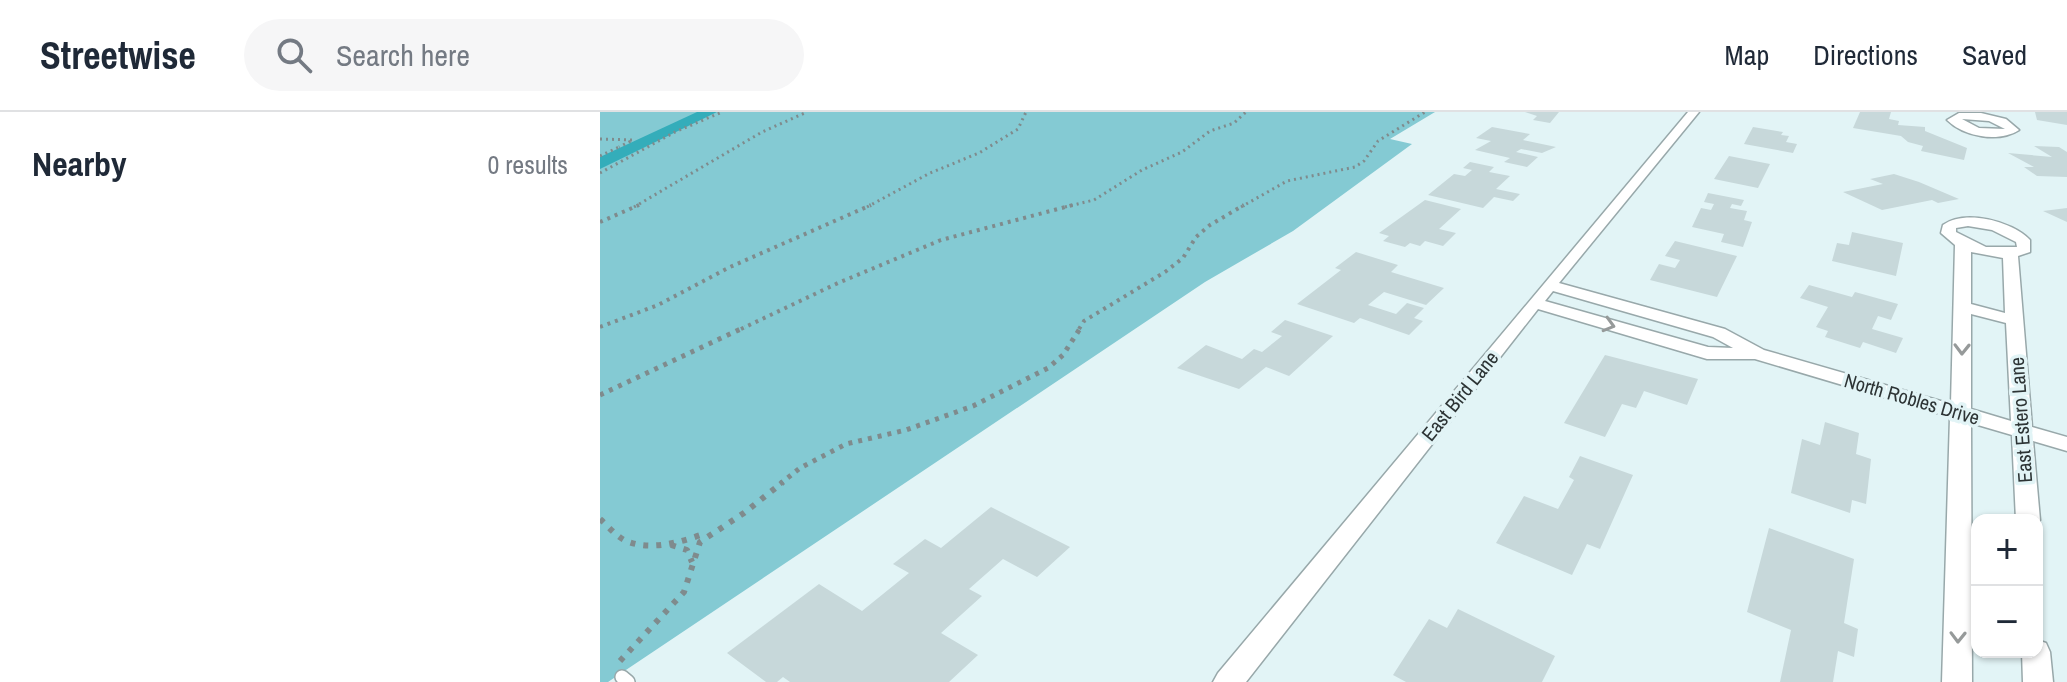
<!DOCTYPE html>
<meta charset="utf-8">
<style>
:root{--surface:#fff;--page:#f6f6f7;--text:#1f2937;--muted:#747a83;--line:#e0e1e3}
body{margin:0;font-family:"Archivo Narrow",sans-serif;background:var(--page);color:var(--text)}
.controls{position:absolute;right:24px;bottom:24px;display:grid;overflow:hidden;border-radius:16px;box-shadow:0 2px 6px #0004}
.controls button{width:72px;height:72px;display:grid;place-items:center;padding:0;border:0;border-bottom:2px solid var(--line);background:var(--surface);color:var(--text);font:40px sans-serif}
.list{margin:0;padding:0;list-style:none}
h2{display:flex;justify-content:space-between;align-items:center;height:104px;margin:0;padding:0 32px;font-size:34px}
h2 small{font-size:26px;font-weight:400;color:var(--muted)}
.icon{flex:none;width:44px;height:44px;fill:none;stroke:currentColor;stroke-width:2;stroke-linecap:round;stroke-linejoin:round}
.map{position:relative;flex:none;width:1467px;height:570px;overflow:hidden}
header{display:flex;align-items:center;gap:48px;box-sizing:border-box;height:112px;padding:0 40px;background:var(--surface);border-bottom:2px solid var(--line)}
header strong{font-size:38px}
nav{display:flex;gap:44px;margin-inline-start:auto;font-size:28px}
.search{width:560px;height:72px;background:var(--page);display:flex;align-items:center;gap:20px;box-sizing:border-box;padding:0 28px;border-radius:44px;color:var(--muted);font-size:30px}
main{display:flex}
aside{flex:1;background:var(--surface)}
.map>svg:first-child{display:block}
.green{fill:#84cad3}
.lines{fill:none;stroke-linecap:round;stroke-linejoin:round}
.canal{fill:#34adba;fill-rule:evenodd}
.building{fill:#c7d8da}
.lane-casing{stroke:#98a8aa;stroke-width:16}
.street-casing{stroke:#98a8aa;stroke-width:3}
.path-far3{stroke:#7f8b8d;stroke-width:3;stroke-dasharray:2 4;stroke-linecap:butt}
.path-far2{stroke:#7f8b8d;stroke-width:4;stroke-dasharray:3 5;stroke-linecap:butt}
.path-far1{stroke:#7f8b8d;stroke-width:5;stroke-dasharray:4 6;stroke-linecap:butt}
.path{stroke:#7f8b8d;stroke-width:6;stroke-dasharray:5 8;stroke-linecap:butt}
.lane{stroke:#fff;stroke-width:13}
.street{fill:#fff;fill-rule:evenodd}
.oneway{stroke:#969a9a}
.labels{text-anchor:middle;stroke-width:7;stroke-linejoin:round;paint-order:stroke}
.street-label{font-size:20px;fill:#2d3435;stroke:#e2f4f6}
</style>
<header>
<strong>Streetwise</strong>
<div class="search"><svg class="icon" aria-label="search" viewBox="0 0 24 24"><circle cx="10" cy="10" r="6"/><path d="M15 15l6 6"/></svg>Search here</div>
<nav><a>Map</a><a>Directions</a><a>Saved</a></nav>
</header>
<main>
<aside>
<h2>Nearby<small>0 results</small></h2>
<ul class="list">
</ul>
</aside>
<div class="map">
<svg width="1467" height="570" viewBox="0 0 1467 570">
<rect width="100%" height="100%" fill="#e2f4f6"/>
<path class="green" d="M 0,0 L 835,0 L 790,27 L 812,32 L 693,119 L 605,170 L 8,570 L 0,570 Z"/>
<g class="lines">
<path class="canal" d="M 97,0 L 117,0 L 0,57 L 0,45 Z"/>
</g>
<path class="building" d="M 925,0 L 959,0 L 950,11 L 933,8 L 937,4 Z
M 1260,0 L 1291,0 L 1289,7 L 1299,9 L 1298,13 L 1325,15 L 1325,19 L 1367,36 L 1364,48 L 1321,39 L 1323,34 L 1308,30 L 1301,24 L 1253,16 Z
M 1435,0 L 1467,0 L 1467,13 L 1437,8 Z
M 892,15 L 930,22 L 923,28 L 956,35 L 942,41 L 921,37 L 916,40 L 938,45 L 927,55 L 904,50 L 910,46 L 875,38 L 891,29 L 876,26 Z
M 1153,15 L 1183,20 L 1181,23 L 1189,24 L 1186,30 L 1197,32 L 1193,41 L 1144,32 Z
M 1434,34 L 1459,35 L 1467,40 L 1467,65 L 1437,64 L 1424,55 L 1434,55 L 1408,41 L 1452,45 Z
M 1129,44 L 1170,52 L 1158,76 L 1114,67 Z
M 870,50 L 894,55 L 889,60 L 910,64 L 896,77 L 920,82 L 913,89 L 894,85 L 883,96 L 828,83 L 854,62 L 865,64 L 872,58 L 863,56 Z
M 1294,62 L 1319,70 L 1359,87 L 1338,91 L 1332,88 L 1282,98 L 1243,80 L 1283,72 L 1270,67 Z
M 1108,81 L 1144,88 L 1141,94 L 1132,92 L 1130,96 L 1147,99 L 1144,108 L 1152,110 L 1143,135 L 1121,130 L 1124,122 L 1092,115 L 1101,96 L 1111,98 L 1114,92 L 1104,90 Z
M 825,88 L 861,97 L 839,117 L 856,121 L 843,134 L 825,129 L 820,134 L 810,131 L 805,135 L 783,129 L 789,124 L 779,121 Z
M 1467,96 L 1467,110 L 1443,99 Z
M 1252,120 L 1303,131 L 1296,164 L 1232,149 L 1237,131 L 1249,133 Z
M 1075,129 L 1137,144 L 1117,185 L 1050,168 L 1059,152 L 1075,156 L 1080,148 L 1065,144 Z
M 756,140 L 798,153 L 791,160 L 844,176 L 826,193 L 784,180 L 768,193 L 796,202 L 807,191 L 824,196 L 814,206 L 823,209 L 809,223 L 760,206 L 754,211 L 697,192 L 741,158 L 735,156 Z
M 1209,173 L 1252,185 L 1255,180 L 1298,192 L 1291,208 L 1278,204 L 1272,217 L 1303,226 L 1296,241 L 1263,230 L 1260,236 L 1225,225 L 1228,219 L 1216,215 L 1228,195 L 1200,186 Z
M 685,208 L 733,224 L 689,264 L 666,255 L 639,277 L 577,256 L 606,233 L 642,247 L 654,237 L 662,240 L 682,224 L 671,220 Z
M 1005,243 L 1098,267 L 1087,293 L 1044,279 L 1036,296 L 1022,292 L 1005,325 L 964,311 Z
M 1225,310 L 1259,321 L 1256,342 L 1271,347 L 1266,392 L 1252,388 L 1250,401 L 1191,381 L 1202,327 L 1220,333 Z
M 980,344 L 1033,363 L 1000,437 L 987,432 L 972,463 L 896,431 L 924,384 L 958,397 L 974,368 L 969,365 Z
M 391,395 L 470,435 L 437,465 L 403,447 L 369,477 L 382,484 L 341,521 L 378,543 L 349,570 L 190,570 L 183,565 L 177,570 L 166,570 L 127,541 L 219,472 L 262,499 L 309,461 L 293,452 L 325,427 L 341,436 Z
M 1169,416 L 1254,447 L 1244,511 L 1258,517 L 1254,545 L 1238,539 L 1233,570 L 1180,570 L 1191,518 L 1147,500 Z
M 858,497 L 955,544 L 942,570 L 806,570 L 793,563 L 829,507 L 847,516 Z"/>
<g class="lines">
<defs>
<path id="lane" d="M 22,565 L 28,570"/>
<path id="street" d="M 1088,0 L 1099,0 L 959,171 L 1125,217 L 1164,238 L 1351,292 L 1355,133 L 1341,121 L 1343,113 C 1365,97 1412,109 1430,128 L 1430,140 L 1418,144 L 1432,315 L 1467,325 L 1467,339 L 1433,329 L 1440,408 L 1437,413 L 1437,408 L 1416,408 L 1412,323 L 1371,311 L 1372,570 L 1342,570 L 1350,305 L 1155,247 L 1107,247 L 938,197 L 646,570 L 613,570 L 618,561 ZM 1368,114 L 1392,118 L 1416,130 L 1417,135 L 1386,135 L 1356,120 L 1356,116 ZM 1371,140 L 1403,146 L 1405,201 L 1371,192 ZM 953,179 L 1113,225 L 1133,236 L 1108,235 L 945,189 ZM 1371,202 L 1406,211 L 1411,309 L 1371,297 Z
M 1381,1 L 1406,7 L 1419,18 C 1399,31 1364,25 1347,8 L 1359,1 ZM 1362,7 L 1389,9 L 1405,17 L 1379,16 Z
M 1437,528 L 1446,531 L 1450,540 L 1453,570 L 1423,570 L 1422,540 L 1437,540 Z"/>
</defs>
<use href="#lane" class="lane-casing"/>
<use href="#street" class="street-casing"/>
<path class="path-far3" d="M 0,27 L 33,28 L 19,35
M 0,44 L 19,35 L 17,33
M 0,61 L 75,20 L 122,0
M 34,95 L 162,20 L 207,0
M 267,95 L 330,61 L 379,41 L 418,17 L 426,0
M 465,95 L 494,88 L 542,58 L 582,40 L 610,19 L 634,11 L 646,0
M 641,95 L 687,69 L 755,55 L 764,49 L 778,29 L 825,0"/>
<path class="path-far2" d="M 0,110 L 39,93
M 0,215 L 58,193 L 130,155 L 271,93
M 141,217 L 238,171 L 341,128 L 473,93
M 479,217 L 484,209 L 565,160 L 583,146 L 596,125 L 610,113 L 644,93"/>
<path class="path-far1" d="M 0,283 L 145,215
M 180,372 L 200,356 L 246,332 L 306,318 L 373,294 L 448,256 L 463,243 L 481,215"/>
<path class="path" d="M 0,407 C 8,414 15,423 24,428 C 49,440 82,430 106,421
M 71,433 L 87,438 L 92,450
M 20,549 L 84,480 L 100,430 L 144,401 L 183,370"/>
<use href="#lane" class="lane"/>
<use href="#street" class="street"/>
</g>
<defs><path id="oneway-chevron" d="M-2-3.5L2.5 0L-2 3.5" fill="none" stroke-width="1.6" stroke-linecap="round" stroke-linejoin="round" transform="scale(2)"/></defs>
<g class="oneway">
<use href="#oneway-chevron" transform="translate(1009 213) rotate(16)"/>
<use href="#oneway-chevron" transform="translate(1362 237) rotate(91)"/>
<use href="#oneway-chevron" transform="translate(1358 525) rotate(91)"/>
</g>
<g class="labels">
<g class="street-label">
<text transform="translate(860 284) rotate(-51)" y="7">East Bird Lane</text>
<text transform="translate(1312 287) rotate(16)" y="7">North Robles Drive</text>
<text transform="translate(1421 308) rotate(-94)" y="7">East Estero Lane</text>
</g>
</g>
</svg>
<div class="controls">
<button>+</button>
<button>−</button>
</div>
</div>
</main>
